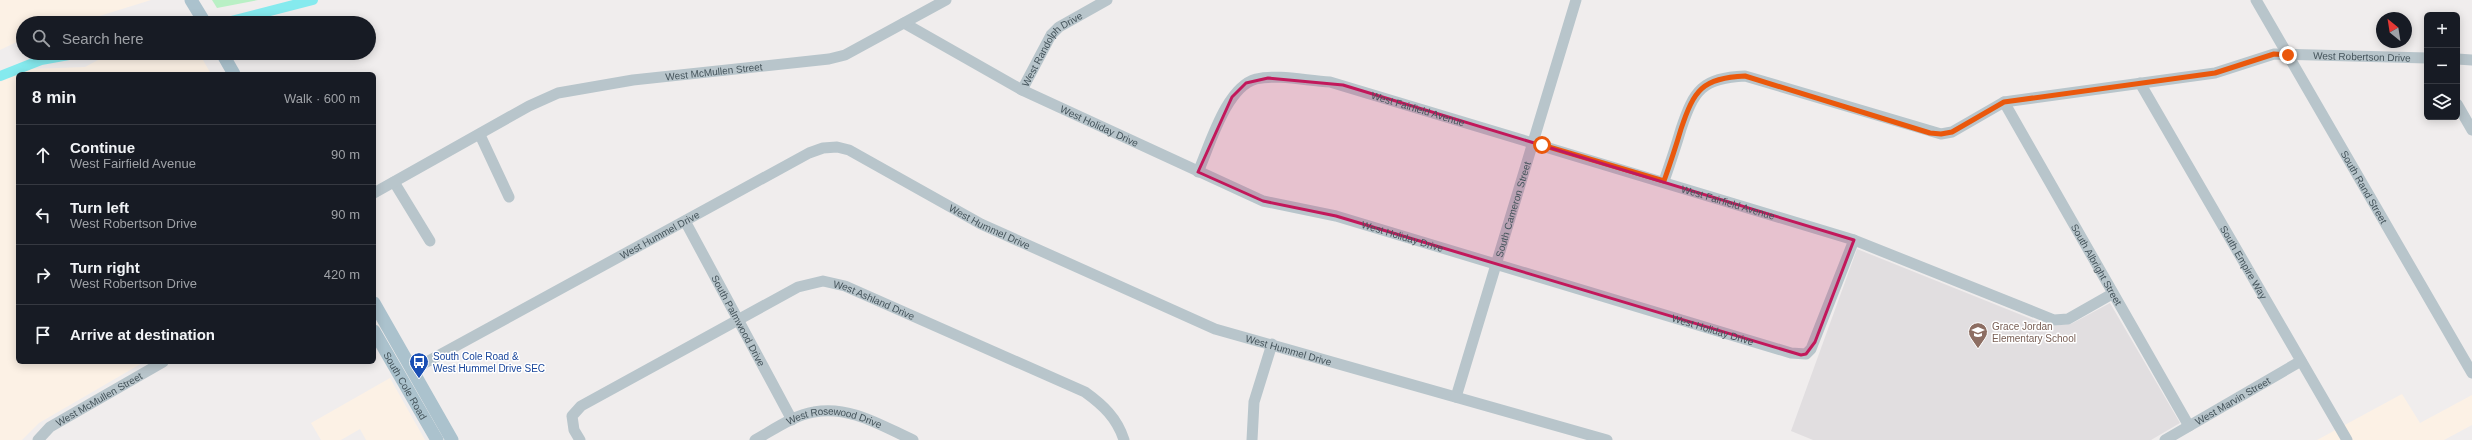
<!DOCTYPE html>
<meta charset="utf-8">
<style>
:root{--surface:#171b24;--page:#242831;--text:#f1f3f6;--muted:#9ea1a6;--line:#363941}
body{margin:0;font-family:Helvetica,sans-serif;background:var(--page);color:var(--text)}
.controls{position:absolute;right:12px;top:12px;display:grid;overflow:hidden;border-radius:6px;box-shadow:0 2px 10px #0003}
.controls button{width:36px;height:36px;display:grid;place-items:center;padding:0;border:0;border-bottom:1px solid var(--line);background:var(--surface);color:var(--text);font:20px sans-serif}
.compass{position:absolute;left:2376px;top:12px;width:36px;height:36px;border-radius:50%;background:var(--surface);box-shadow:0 2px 10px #0003;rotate:330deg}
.stop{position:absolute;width:12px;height:12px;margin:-9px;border:3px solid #ea580c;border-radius:50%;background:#fff}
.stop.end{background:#ea580c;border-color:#fff;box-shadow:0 1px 4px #0008}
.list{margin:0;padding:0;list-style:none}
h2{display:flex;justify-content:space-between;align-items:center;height:52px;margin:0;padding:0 16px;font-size:17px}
h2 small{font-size:13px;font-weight:400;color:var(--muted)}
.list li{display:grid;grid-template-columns:26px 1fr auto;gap:12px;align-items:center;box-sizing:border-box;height:60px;padding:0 16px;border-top:1px solid var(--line)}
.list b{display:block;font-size:15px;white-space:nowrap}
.list p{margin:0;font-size:13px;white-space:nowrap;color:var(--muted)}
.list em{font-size:13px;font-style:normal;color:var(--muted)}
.icon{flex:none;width:22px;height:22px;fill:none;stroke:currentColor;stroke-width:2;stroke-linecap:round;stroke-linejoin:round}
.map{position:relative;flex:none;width:2472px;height:440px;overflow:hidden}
.search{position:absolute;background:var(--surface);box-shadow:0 2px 10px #0003;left:16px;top:16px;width:360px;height:44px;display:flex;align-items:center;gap:10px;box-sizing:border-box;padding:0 14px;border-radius:22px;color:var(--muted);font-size:15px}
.panel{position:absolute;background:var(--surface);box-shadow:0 2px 10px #0003;left:16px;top:72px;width:360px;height:292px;border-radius:6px}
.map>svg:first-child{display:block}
.commercial{fill:#fcf1e5}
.education{fill:#e1dee0}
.pitch{fill:#b9f0c5}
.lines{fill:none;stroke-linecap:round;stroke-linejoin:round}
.canal{stroke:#85eaee;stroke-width:10}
.minor{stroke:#b8c5cb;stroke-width:11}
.major{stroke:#abc2cd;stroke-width:13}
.route{stroke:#ea580c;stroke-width:5}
.marked{fill:#c2185b;fill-opacity:0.2;stroke:#c2185b;stroke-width:3;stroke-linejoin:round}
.labels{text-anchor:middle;stroke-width:3;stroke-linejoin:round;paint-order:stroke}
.street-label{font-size:10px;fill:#45545b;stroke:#fff}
.education-label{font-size:10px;fill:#785e54;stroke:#fff;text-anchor:start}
.transit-label{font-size:10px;fill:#164399;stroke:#fff;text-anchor:start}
</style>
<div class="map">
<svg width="2472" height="440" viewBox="0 0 2472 440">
<rect width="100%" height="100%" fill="#f0eded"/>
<path class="commercial" d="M 0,0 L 151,0 L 77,23 L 23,23 L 23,39 L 0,50 Z
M 111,53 L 199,53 L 211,74 L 18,74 L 18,362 L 144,362 L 39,423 L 22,440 L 0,440 L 0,82 L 29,69 L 85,67 Z
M 390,378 L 425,440 L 366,440 L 360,429 L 341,440 L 321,440 L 311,423 Z
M 2402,394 L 2420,423 L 2472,395 L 2472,425 L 2444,440 L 2317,440 Z"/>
<path class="education" d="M 1857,249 L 2049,326 L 2071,324 L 2110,303 L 2180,423 L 2151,440 L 1813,440 L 1791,431 Z"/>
<path class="pitch" d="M 212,0 L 258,0 L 217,8 Z"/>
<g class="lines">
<path class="canal" d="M 231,21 L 313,0
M 0,76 L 41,60 L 80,53"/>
<g class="minor">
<path id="s1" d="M 2256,0 L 2472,373"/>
<path id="s2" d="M 904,23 L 1022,90 L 1263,201 L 1336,216 L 1791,353 L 1806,354 L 1811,349 L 1854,240"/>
<path d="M 2457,59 L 2472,60"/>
<path id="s3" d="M 2140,83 L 2347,440"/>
<path id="s4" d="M 1022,90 L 1051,35 L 1059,27 L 1107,0"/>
<path id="s5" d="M 2004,102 L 2189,426"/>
<path d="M 2457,104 L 2472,130"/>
<path d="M 480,135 L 509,197"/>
<path id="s6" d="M 1198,172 C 1210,145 1226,87 1256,79 C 1279,74 1307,81 1330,82 L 1854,240 L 2054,320 L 2068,319 L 2112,294"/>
<path id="s7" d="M 1664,181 C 1670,164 1676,146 1681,129 C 1694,90 1702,78 1745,76 L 1941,134 L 1952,132 L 2004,102 L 2215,73 L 2274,54 L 2427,58"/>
<path d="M 394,182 L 430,241"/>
<path id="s8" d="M 374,193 L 529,106 L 558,93 L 633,80 L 829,59 L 845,55 L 946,0"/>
<path id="s9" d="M 685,221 L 792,420"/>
<path id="s10" d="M 412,370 L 809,153 L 823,148 L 837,147 L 849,150 L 981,224 L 1215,329 L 1607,440"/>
<path id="s11" d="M 1456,397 L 1576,0"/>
<path id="s12" d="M 38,440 L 50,427 L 163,362"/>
<path id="s13" d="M 580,440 L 574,430 L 572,416 L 581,406 L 798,287 L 823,281 L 845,286 L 1085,392 C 1103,405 1117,418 1124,440"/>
<path id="s14" d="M 755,440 C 773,430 794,415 814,412 C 849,405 882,426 913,440"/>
<path d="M 1252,440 L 1254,402 L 1272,344"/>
<path id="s15" d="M 2165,440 L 2301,361"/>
</g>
<g class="major">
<path d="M 191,0 L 205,23"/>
<path d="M 222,53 L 234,74"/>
<path d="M 374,303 L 452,440"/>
<path id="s16" d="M 374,331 L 437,440"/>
</g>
</g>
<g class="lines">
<path class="route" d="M 1542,145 L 1664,181 C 1670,164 1676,146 1681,129 C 1694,90 1702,78 1745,76 L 1930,133 L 1941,134 L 1952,132 L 2004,102 L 2215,73 L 2274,54 L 2288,55"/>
</g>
<path class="marked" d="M 1268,78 L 1343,85 L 1854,240 L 1815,342 L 1806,354 L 1801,355 L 1336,216 L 1263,201 L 1198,172 L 1232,97 L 1246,83 Z"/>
<defs>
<symbol id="school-pin" viewBox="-11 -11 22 30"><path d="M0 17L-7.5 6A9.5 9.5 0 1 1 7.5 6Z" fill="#8d6e63" stroke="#fff"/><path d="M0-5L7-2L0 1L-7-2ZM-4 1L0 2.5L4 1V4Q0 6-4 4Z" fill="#fff"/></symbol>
<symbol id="bus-pin" viewBox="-11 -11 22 30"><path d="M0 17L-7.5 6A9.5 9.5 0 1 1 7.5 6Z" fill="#1a4fb4" stroke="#fff"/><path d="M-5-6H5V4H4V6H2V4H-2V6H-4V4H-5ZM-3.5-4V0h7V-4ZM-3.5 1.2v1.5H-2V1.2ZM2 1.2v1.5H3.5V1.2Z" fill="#fff"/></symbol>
</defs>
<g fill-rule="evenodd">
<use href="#school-pin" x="1967" y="321" width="22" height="30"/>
<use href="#bus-pin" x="408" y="351" width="22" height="30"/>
</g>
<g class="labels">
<g class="street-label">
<text dy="4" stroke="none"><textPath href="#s4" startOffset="52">West Randolph Drive</textPath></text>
<text dy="4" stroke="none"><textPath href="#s7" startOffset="785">West Robertson Drive</textPath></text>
<text dy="4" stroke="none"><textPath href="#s8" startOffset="367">West McMullen Street</textPath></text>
<text dy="4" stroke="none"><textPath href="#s6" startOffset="279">West Fairfield Avenue</textPath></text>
<text dy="4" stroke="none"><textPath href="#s2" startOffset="221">West Holiday Drive</textPath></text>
<text dy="4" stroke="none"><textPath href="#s1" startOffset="216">South Rand Street</textPath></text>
<text dy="4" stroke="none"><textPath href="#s6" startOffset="603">West Fairfield Avenue</textPath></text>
<text dy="4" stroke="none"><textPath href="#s11" startOffset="196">South Cameron Street</textPath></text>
<text dy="4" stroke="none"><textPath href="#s10" startOffset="654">West Hummel Drive</textPath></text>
<text dy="4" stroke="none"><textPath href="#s10" startOffset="282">West Hummel Drive</textPath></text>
<text dy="4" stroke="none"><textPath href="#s2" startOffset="545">West Holiday Drive</textPath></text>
<text dy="4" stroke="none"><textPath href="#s3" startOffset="207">South Empire Way</textPath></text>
<text dy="4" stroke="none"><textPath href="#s5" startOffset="187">South Albright Street</textPath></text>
<text dy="4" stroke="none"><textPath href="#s13" startOffset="367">West Ashland Drive</textPath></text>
<text dy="4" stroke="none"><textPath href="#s9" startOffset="113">South Palmwood Drive</textPath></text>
<text dy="4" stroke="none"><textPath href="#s2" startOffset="869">West Holiday Drive</textPath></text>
<text dy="4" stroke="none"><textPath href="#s10" startOffset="978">West Hummel Drive</textPath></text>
<text dy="4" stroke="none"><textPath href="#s16" startOffset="63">South Cole Road</textPath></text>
<text dy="4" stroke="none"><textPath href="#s12" startOffset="74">West McMullen Street</textPath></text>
<text dy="4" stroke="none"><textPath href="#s15" startOffset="78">West Marvin Street</textPath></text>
<text dy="4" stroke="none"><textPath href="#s14" startOffset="86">West Rosewood Drive</textPath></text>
</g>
<g class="education-label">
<text x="1992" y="330">Grace Jordan<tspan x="1992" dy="12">Elementary School</tspan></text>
</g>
<g class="transit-label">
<text x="433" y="360">South Cole Road &amp;<tspan x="433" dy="12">West Hummel Drive SEC</tspan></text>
</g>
</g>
</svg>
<div class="controls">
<button>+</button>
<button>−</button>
<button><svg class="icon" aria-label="layers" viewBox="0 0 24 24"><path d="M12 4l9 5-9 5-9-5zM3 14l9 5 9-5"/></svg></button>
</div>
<svg class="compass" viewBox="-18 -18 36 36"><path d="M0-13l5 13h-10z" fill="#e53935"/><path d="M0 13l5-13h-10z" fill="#9ea1a6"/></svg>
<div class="stop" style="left:1542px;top:145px"></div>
<div class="stop end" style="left:2288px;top:55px"></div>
<div class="search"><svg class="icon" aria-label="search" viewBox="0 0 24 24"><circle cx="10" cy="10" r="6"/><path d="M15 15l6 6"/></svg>Search here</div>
<section class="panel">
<h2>8 min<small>Walk · 600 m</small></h2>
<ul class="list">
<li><svg class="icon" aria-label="ahead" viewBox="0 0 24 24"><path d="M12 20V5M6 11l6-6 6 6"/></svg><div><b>Continue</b><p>West Fairfield Avenue</p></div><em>90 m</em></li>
<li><svg class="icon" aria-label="left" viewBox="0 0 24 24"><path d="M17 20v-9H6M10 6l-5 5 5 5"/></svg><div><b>Turn left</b><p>West Robertson Drive</p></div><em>90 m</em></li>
<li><svg class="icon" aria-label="right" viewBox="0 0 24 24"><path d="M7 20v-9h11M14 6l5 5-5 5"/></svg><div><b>Turn right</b><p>West Robertson Drive</p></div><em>420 m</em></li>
<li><svg class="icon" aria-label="arrive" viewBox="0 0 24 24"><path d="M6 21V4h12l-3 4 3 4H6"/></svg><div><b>Arrive at destination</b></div></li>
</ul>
</section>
</div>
